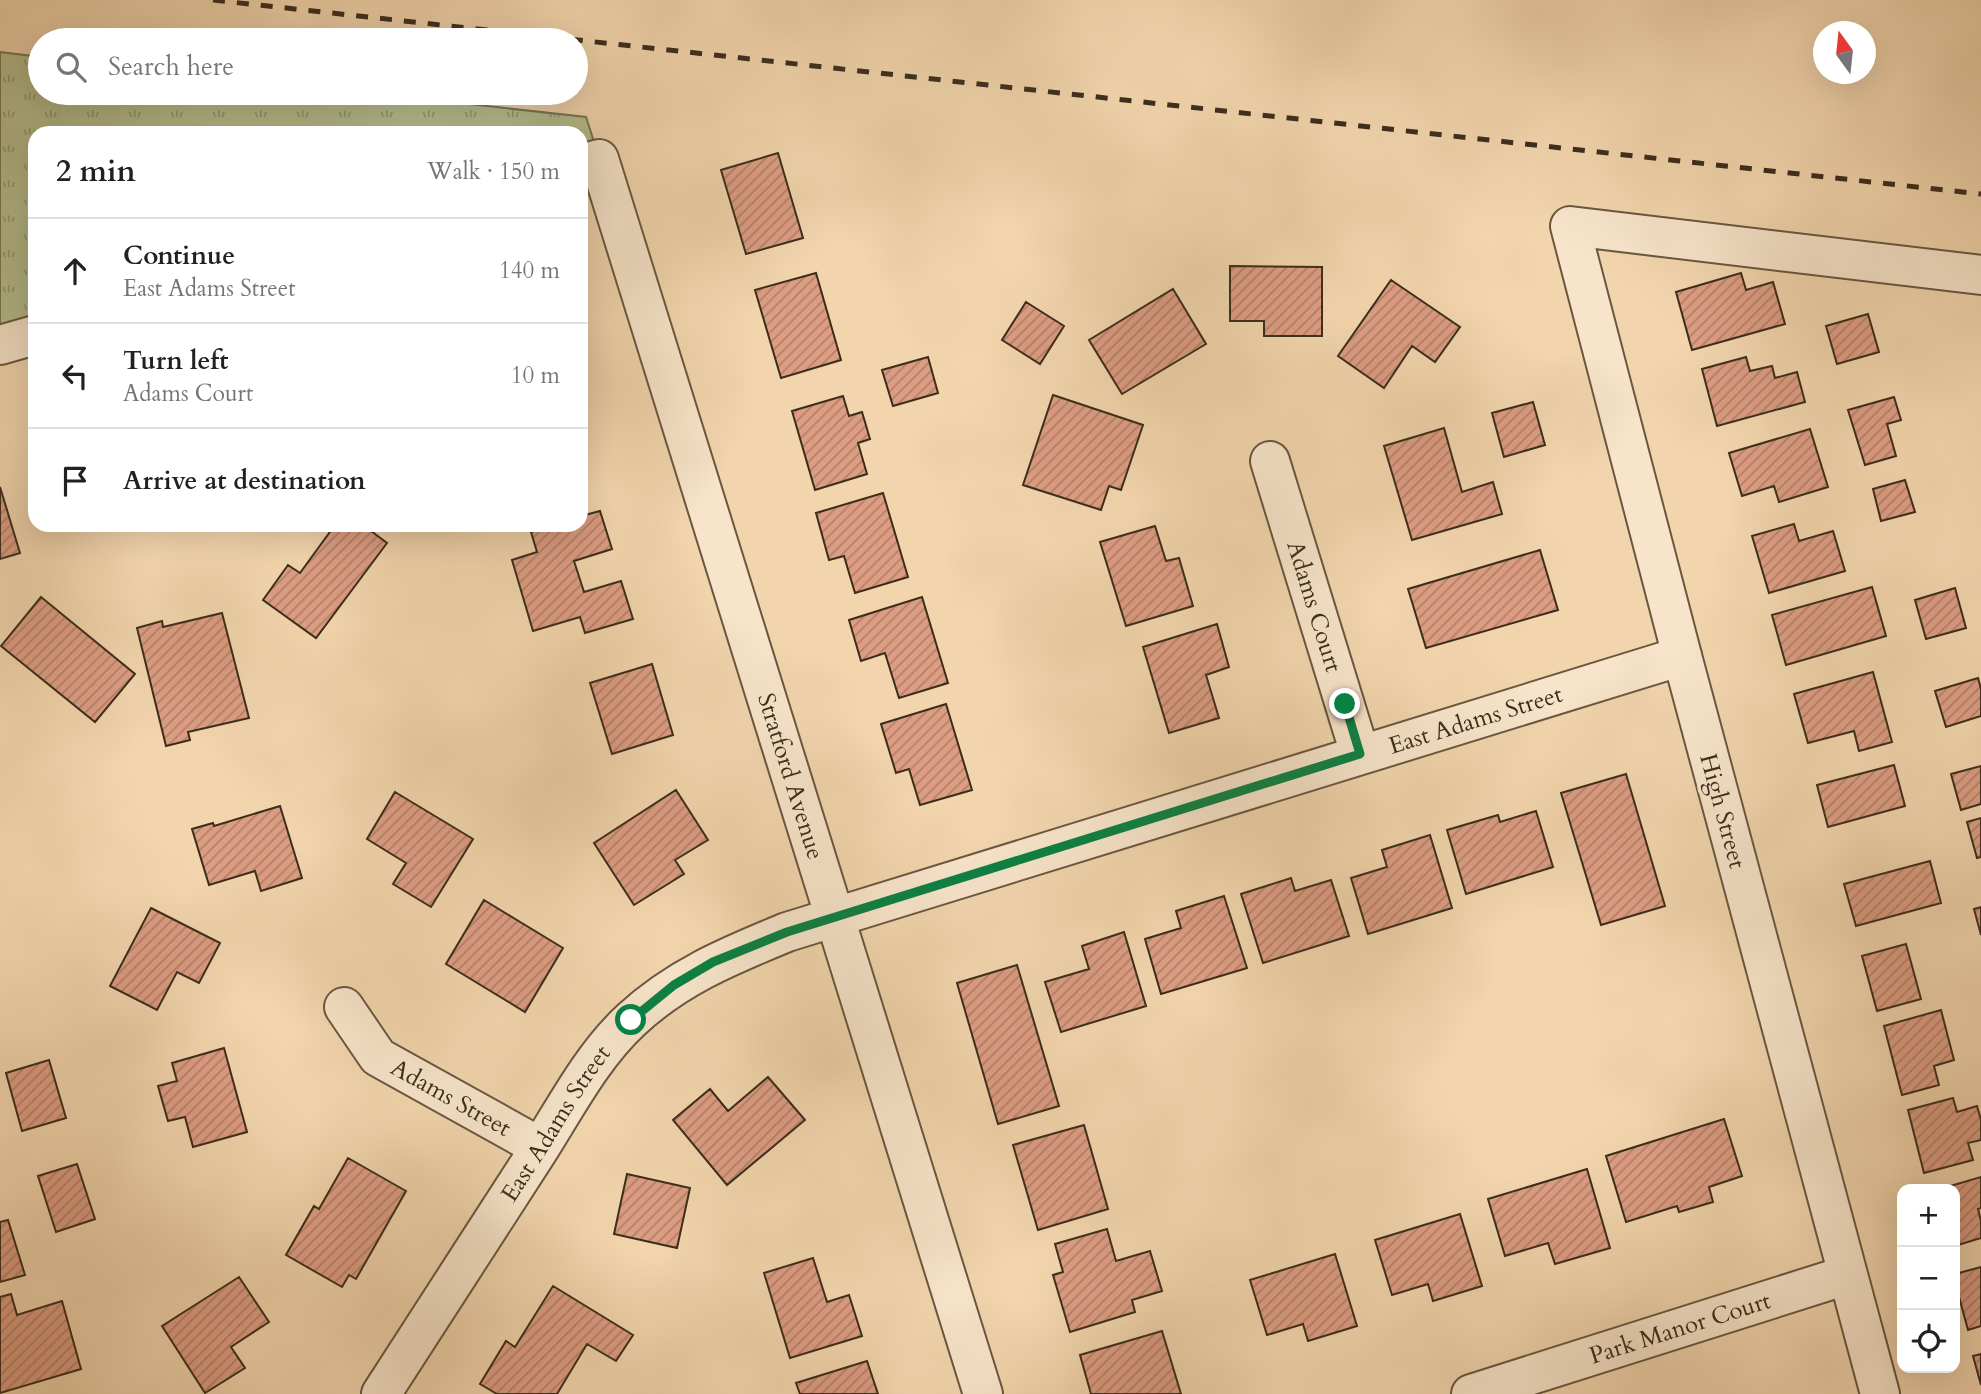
<!DOCTYPE html>
<meta charset="utf-8">
<style>
:root{--surface:#fff;--page:#f6f6f6;--text:#202124;--muted:#757577;--line:#e0e0e0}
body{margin:0;font-family:Cardo,serif;background:var(--page);color:var(--text)}
.controls{position:absolute;right:21px;bottom:21px;display:grid;overflow:hidden;border-radius:14px;box-shadow:0 7px 28px #0002}
.controls button{width:63px;height:63px;display:grid;place-items:center;padding:0;border:0;border-bottom:2px solid var(--line);background:var(--surface);color:var(--text);font:35px sans-serif}
.compass{position:absolute;left:1813px;top:21px;width:63px;height:63px;border-radius:50%;background:var(--surface);box-shadow:0 7px 28px #0002;rotate:345deg}
.stop{position:absolute;width:21px;height:21px;margin:-16px;border:5px solid #0b8043;border-radius:50%;background:#fff}
.stop.end{background:#0b8043;border-color:#fff;box-shadow:0 2px 7px #0008}
.list{margin:0;padding:0;list-style:none}
h2{display:flex;justify-content:space-between;align-items:center;height:91px;margin:0;padding:0 28px;font-size:30px}
h2 small{font-size:23px;font-weight:400;color:var(--muted)}
.list li{display:grid;grid-template-columns:46px 1fr auto;gap:21px;align-items:center;box-sizing:border-box;height:105px;padding:0 28px;border-top:2px solid var(--line)}
.list b{display:block;font-size:26px;white-space:nowrap}
.list p{margin:0;font-size:23px;white-space:nowrap;color:var(--muted)}
.list em{font-size:23px;font-style:normal;color:var(--muted)}
.icon{flex:none;width:38px;height:38px;fill:none;stroke:currentColor;stroke-width:2;stroke-linecap:round;stroke-linejoin:round}
.map{position:relative;flex:none;width:1981px;height:1394px;overflow:hidden}
.search{position:absolute;background:var(--surface);box-shadow:0 7px 28px #0002;left:28px;top:28px;width:560px;height:77px;display:flex;align-items:center;gap:18px;box-sizing:border-box;padding:0 24px;border-radius:38px;color:var(--muted);font-size:26px}
.panel{position:absolute;background:var(--surface);box-shadow:0 7px 28px #0002;left:28px;top:126px;width:560px;height:406px;border-radius:21px}
.map>svg:first-child{display:block}
.park{fill:url(#park-tufts);stroke:#787655;stroke-width:2}
.building{fill:url(#building-hatch);stroke:#3b2d1c;stroke-width:2}
.lines{fill:none;stroke-linecap:round;stroke-linejoin:round}
.minor-casing{stroke:#695740;stroke-width:42}
.minor{stroke:#f7e4ca;stroke-width:38}
.rail{stroke:#3b2d1c;stroke-width:5;stroke-dasharray:12 12;stroke-linecap:butt}
.route{stroke:#0b8043;stroke-width:9}
.labels{text-anchor:middle;stroke-width:7;stroke-linejoin:round;paint-order:stroke}
.street-label{font-size:24px;fill:#3b2d1c;stroke:#f7e4ca}
</style>
<div class="map">
<svg width="1981" height="1394" viewBox="0 0 1981 1394">
<defs>
<pattern id="park-tufts" width="24" height="20" patternUnits="userSpaceOnUse" patternTransform="scale(1.75)"><rect width="24" height="20" fill="#b5be8e"/><path d="M3 7l-1-3M5 7V3M7 7l1-3M15 17l-1-3M17 17v-4M19 17l1-3" fill="none" stroke="#949b73"/></pattern>
<pattern id="building-hatch" width="6" height="6" patternUnits="userSpaceOnUse" patternTransform="scale(1.75)"><rect width="6" height="6" fill="#dd9d82"/><path d="M-1 1l2-2M0 6l6-6M5 7l2-2" fill="none" stroke="#b4806a"/></pattern>
</defs>
<rect width="100%" height="100%" fill="#f2d5ad"/>
<filter id="stains"><feTurbulence type="fractalNoise" baseFrequency=".00286" numOctaves="4"/><feColorMatrix values="0 0 0 0 .2 0 0 0 0 .09 0 0 0 0 .02 0 0 0 .5 -.17"/></filter>
<radialGradient id="worn" r=".72"><stop offset=".6" stop-color="#630" stop-opacity="0"/><stop offset="1" stop-color="#630" stop-opacity=".3"/></radialGradient>
<path class="park" d="M 0,52 L 40,57 L 40,93 L 369,93 L 586,117 L 595,145 L 581,150 L 581,133 L 35,133 L 35,317 L 0,327 Z"/>
<path class="building" d="M 778,153 L 803,238 L 746,254 L 721,170 Z
M 1230,266 L 1322,267 L 1322,336 L 1264,336 L 1264,321 L 1230,321 Z
M 816,273 L 841,360 L 781,378 L 755,290 Z
M 1741,273 L 1746,290 L 1773,282 L 1785,324 L 1692,350 L 1676,292 Z
M 1391,280 L 1460,327 L 1435,362 L 1412,346 L 1384,388 L 1338,356 Z
M 1173,289 L 1206,344 L 1122,394 L 1089,340 Z
M 1026,302 L 1064,326 L 1040,364 L 1002,340 Z
M 1868,314 L 1879,352 L 1837,364 L 1826,326 Z
M 928,357 L 938,393 L 893,406 L 882,370 Z
M 1746,357 L 1750,371 L 1772,366 L 1775,378 L 1797,372 L 1805,402 L 1717,426 L 1702,369 Z
M 1053,395 L 1143,425 L 1121,490 L 1109,486 L 1101,510 L 1023,485 Z
M 843,396 L 849,416 L 862,412 L 870,439 L 858,443 L 867,474 L 815,490 L 792,411 Z
M 1894,397 L 1901,420 L 1887,424 L 1896,456 L 1865,465 L 1848,410 Z
M 1533,402 L 1545,445 L 1504,457 L 1492,413 Z
M 1444,428 L 1462,492 L 1493,482 L 1502,514 L 1412,540 L 1384,446 Z
M 1810,429 L 1828,487 L 1779,502 L 1774,486 L 1742,496 L 1729,453 Z
M 1905,480 L 1915,512 L 1881,521 L 1873,489 Z
M 0,487 L 20,553 L 0,559 Z
M 883,493 L 908,577 L 855,593 L 844,556 L 829,560 L 816,513 Z
M 600,511 L 612,549 L 574,561 L 584,592 L 621,581 L 633,619 L 585,633 L 580,617 L 533,631 L 512,560 L 537,552 L 531,532 L 553,525 L 581,525 L 581,516 Z
M 1794,524 L 1799,541 L 1833,531 L 1845,571 L 1769,593 L 1752,536 Z
M 335,525 L 363,525 L 387,543 L 316,638 L 263,600 L 288,565 L 300,573 Z
M 1155,526 L 1166,561 L 1179,558 L 1193,606 L 1126,626 L 1100,542 Z
M 1540,550 L 1558,610 L 1426,648 L 1408,589 Z
M 1872,587 L 1886,636 L 1786,665 L 1772,615 Z
M 1955,588 L 1966,628 L 1926,639 L 1915,600 Z
M 41,597 L 135,674 L 95,722 L 1,646 Z
M 922,597 L 948,683 L 899,698 L 885,653 L 861,661 L 849,620 Z
M 222,613 L 249,718 L 188,732 L 190,740 L 166,746 L 137,628 L 162,621 L 163,627 Z
M 1217,624 L 1229,667 L 1206,675 L 1219,718 L 1169,733 L 1143,647 Z
M 652,664 L 673,735 L 612,754 L 590,683 Z
M 1873,672 L 1892,742 L 1859,751 L 1854,731 L 1808,743 L 1794,694 Z
M 1978,678 L 1981,689 L 1981,716 L 1946,727 L 1935,691 Z
M 946,704 L 972,790 L 920,805 L 909,769 L 896,773 L 881,724 Z
M 1894,765 L 1905,806 L 1828,827 L 1817,785 Z
M 1981,766 L 1981,804 L 1961,810 L 1951,774 Z
M 1626,774 L 1665,906 L 1601,925 L 1561,793 Z
M 676,790 L 708,840 L 675,860 L 684,874 L 634,905 L 594,843 Z
M 395,792 L 473,839 L 431,907 L 393,884 L 406,863 L 367,839 Z
M 280,806 L 302,878 L 261,891 L 255,871 L 209,885 L 192,829 L 213,823 L 214,826 Z
M 1536,811 L 1553,867 L 1466,894 L 1447,830 L 1498,815 L 1500,822 Z
M 1981,818 L 1981,857 L 1977,858 L 1967,822 Z
M 1430,835 L 1452,908 L 1368,934 L 1351,878 L 1387,867 L 1382,850 Z
M 1930,861 L 1941,903 L 1856,926 L 1844,884 Z
M 1291,878 L 1295,891 L 1331,880 L 1349,936 L 1263,963 L 1241,894 Z
M 1224,896 L 1247,968 L 1161,994 L 1145,939 L 1181,928 L 1176,911 Z
M 484,900 L 563,948 L 525,1012 L 446,964 Z
M 1981,907 L 1981,935 L 1974,909 Z
M 151,908 L 220,943 L 199,983 L 177,972 L 157,1010 L 110,986 Z
M 1124,932 L 1146,1006 L 1061,1032 L 1045,982 L 1089,969 L 1082,946 Z
M 1906,944 L 1921,999 L 1877,1011 L 1862,956 Z
M 1017,965 L 1059,1106 L 998,1124 L 957,983 Z
M 1941,1010 L 1954,1060 L 1934,1066 L 1939,1085 L 1902,1095 L 1884,1026 Z
M 224,1048 L 247,1132 L 193,1147 L 185,1117 L 168,1121 L 158,1086 L 177,1081 L 172,1063 Z
M 49,1060 L 66,1118 L 22,1131 L 6,1073 Z
M 768,1077 L 805,1120 L 727,1185 L 673,1120 L 710,1089 L 728,1111 Z
M 1953,1098 L 1957,1112 L 1977,1106 L 1981,1120 L 1981,1140 L 1968,1143 L 1973,1160 L 1924,1173 L 1908,1110 Z
M 1724,1119 L 1742,1176 L 1709,1187 L 1713,1202 L 1679,1212 L 1677,1206 L 1626,1222 L 1606,1156 Z
M 1084,1125 L 1108,1209 L 1038,1230 L 1013,1145 Z
M 348,1158 L 406,1191 L 356,1279 L 349,1275 L 342,1287 L 286,1255 L 314,1206 L 319,1209 Z
M 77,1164 L 95,1219 L 56,1232 L 38,1176 Z
M 1587,1169 L 1610,1248 L 1555,1264 L 1548,1243 L 1505,1256 L 1488,1199 Z
M 627,1174 L 690,1188 L 677,1248 L 614,1234 Z
M 1981,1177 L 1981,1208 L 1978,1209 L 1981,1221 L 1981,1238 L 1955,1246 L 1955,1189 L 1940,1189 Z
M 1460,1214 L 1482,1286 L 1433,1301 L 1428,1284 L 1392,1295 L 1375,1240 Z
M 8,1220 L 25,1275 L 0,1282 L 0,1222 Z
M 1107,1229 L 1116,1261 L 1150,1251 L 1162,1291 L 1132,1300 L 1135,1312 L 1070,1332 L 1053,1275 L 1063,1272 L 1055,1244 Z
M 1335,1254 L 1357,1326 L 1308,1341 L 1303,1324 L 1267,1335 L 1250,1280 Z
M 813,1258 L 827,1302 L 849,1295 L 862,1336 L 790,1358 L 764,1273 Z
M 1981,1267 L 1981,1326 L 1968,1330 L 1955,1282 L 1955,1274 Z
M 239,1277 L 269,1322 L 231,1347 L 245,1368 L 205,1393 L 162,1326 Z
M 553,1286 L 633,1335 L 616,1361 L 587,1344 L 557,1394 L 497,1394 L 480,1384 L 506,1341 L 515,1347 Z
M 11,1294 L 17,1315 L 62,1301 L 81,1369 L 0,1393 L 0,1297 Z
M 1162,1331 L 1181,1394 L 1091,1394 L 1080,1355 Z
M 1981,1354 L 1981,1385 L 1973,1356 Z
M 867,1361 L 878,1394 L 800,1394 L 796,1383 Z"/>
<g class="lines">
<defs>
<g id="minor">
<path id="s1" d="M 581,164 L 599,159 L 983,1394"/>
<path d="M 0,345 L 35,335"/>
<path id="s2" d="M 1270,461 L 1360,754"/>
<path id="s3" d="M 344,1007 L 378,1057 L 540,1147"/>
<path id="s4" d="M 381,1394 C 433,1314 484,1234 536,1154 C 565,1109 591,1057 631,1020 C 677,977 729,956 787,932 L 1682,656"/>
<path id="s5" d="M 1471,1394 L 1847,1275"/>
<path d="M 1880,1394 L 1682,656 L 1570,226 L 1981,275"/>
</g>
</defs>
<use href="#minor" class="minor-casing"/>
<use href="#minor" class="minor"/>
<path class="rail" d="M 213,0 L 1981,194"/>
</g>
<g class="lines">
<path class="route" d="M 631,1020 L 674,985 L 713,962 L 787,932 L 1360,754 L 1345,704"/>
</g>
<g class="labels">
<g class="street-label">
<text dy="8" stroke="none"><textPath href="#s2" startOffset="152">Adams Court</textPath></text>
<text dy="8" stroke="none"><textPath href="#s4" startOffset="1351">East Adams Street</textPath></text>
<text dy="8" stroke="none"><textPath href="#s1" startOffset="665">Stratford Avenue</textPath></text>
<text transform="translate(1723 811) rotate(75)" y="8">High Street</text>
<text dy="8" stroke="none"><textPath href="#s3" startOffset="144">Adams Street</textPath></text>
<text dy="8" stroke="none"><textPath href="#s4" startOffset="322">East Adams Street</textPath></text>
<text dy="8" stroke="none"><textPath href="#s5" startOffset="219">Park Manor Court</textPath></text>
</g>
</g>
<rect width="100%" height="100%" filter="url(#stains)"/>
<rect width="100%" height="100%" fill="url(#worn)"/>
</svg>
<div class="controls">
<button>+</button>
<button>−</button>
<button><svg class="icon" aria-label="locate" viewBox="0 0 24 24"><circle cx="12" cy="12" r="6"/><path d="M12 2v4M12 18v4M2 12h4M18 12h4"/></svg></button>
</div>
<svg class="compass" viewBox="-18 -18 36 36"><path d="M0-13l5 13h-10z" fill="#e53935"/><path d="M0 13l5-13h-10z" fill="#757577"/></svg>
<div class="stop" style="left:631px;top:1020px"></div>
<div class="stop end" style="left:1345px;top:704px"></div>
<div class="search"><svg class="icon" aria-label="search" viewBox="0 0 24 24"><circle cx="10" cy="10" r="6"/><path d="M15 15l6 6"/></svg>Search here</div>
<section class="panel">
<h2>2 min<small>Walk · 150 m</small></h2>
<ul class="list">
<li><svg class="icon" aria-label="ahead" viewBox="0 0 24 24"><path d="M12 20V5M6 11l6-6 6 6"/></svg><div><b>Continue</b><p>East Adams Street</p></div><em>140 m</em></li>
<li><svg class="icon" aria-label="left" viewBox="0 0 24 24"><path d="M17 20v-9H6M10 6l-5 5 5 5"/></svg><div><b>Turn left</b><p>Adams Court</p></div><em>10 m</em></li>
<li><svg class="icon" aria-label="arrive" viewBox="0 0 24 24"><path d="M6 21V4h12l-3 4 3 4H6"/></svg><div><b>Arrive at destination</b></div></li>
</ul>
</section>
</div>
